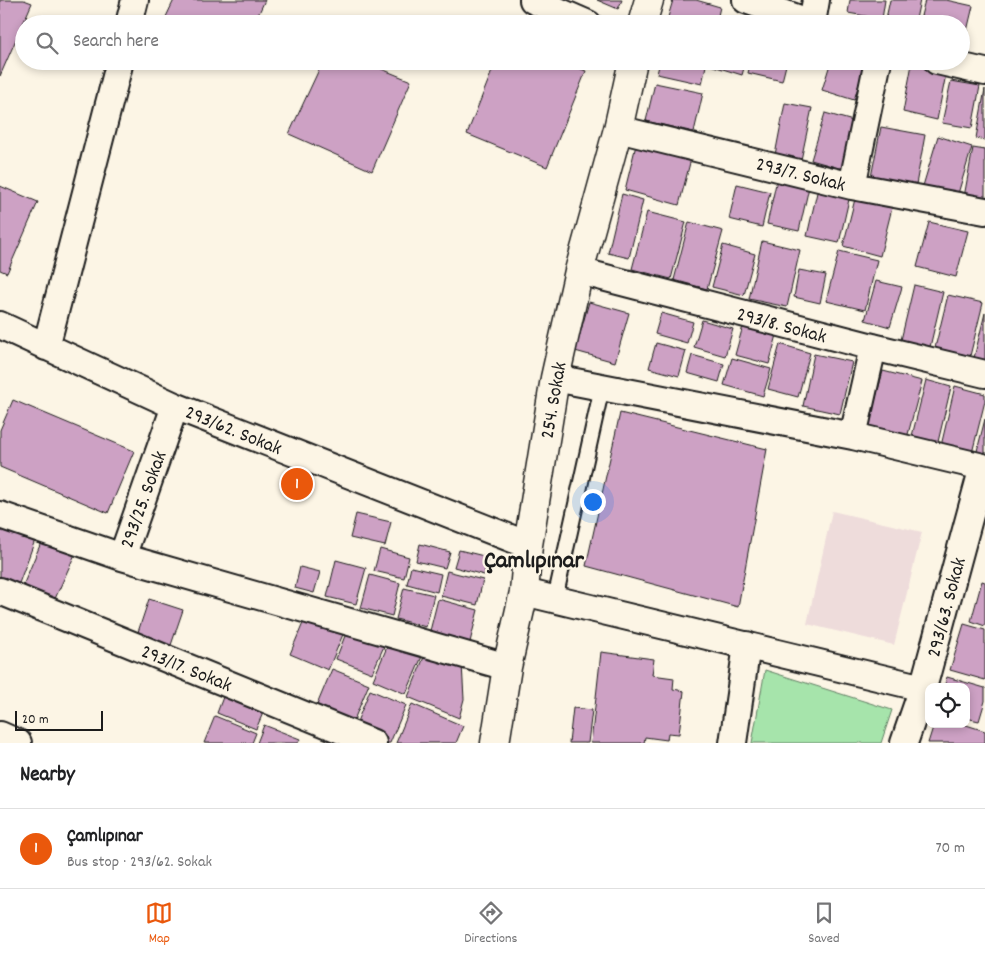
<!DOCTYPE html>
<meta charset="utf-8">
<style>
:root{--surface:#fff;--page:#f2f2f2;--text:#202124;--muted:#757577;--line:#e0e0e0;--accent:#ea580c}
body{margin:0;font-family:Dekko,sans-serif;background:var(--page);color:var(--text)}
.controls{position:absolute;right:15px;bottom:15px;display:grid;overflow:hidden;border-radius:10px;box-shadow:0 2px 8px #0003}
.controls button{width:45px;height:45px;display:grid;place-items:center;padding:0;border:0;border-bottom:1px solid var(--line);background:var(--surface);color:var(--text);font:25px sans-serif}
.scale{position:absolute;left:15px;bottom:12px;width:88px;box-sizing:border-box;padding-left:5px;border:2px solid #1c1c1c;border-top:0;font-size:14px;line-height:18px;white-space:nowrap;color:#1c1c1c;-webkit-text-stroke:4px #fcf5e5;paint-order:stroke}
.you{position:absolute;left:592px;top:501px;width:18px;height:18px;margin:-12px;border:4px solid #fff;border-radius:50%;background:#1a73e8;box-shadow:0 0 0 8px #1a73e833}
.badge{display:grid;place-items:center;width:32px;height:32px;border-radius:50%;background:var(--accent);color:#fff;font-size:16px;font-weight:700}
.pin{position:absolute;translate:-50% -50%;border:2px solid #fff;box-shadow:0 1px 5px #0006}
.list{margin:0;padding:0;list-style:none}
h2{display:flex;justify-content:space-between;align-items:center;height:65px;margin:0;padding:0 20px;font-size:21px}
h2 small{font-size:16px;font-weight:400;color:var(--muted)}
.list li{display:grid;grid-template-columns:32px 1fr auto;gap:15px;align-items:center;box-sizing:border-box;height:80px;padding:0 20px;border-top:1px solid var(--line)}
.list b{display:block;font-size:19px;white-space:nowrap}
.list p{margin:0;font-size:16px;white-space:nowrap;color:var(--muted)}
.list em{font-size:16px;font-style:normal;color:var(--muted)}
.icon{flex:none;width:28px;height:28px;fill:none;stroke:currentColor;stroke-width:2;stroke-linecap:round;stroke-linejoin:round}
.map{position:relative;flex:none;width:985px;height:743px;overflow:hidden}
.search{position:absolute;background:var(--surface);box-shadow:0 2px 8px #0003;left:15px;right:15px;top:15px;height:55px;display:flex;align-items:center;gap:12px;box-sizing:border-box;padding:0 18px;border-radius:28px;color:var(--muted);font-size:19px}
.sheet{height:145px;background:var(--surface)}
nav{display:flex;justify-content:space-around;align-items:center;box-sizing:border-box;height:70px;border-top:1px solid var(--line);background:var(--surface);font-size:14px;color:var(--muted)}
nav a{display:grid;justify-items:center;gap:2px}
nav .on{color:var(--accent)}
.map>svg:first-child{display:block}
.built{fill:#eedcdb}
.green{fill:#a6e4ab;stroke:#618064}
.building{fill:#cda1c4;stroke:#1c1c1c}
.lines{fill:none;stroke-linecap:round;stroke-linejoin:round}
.lane-casing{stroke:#1c1c1c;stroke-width:18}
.street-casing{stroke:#1c1c1c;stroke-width:30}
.secondary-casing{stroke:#1c1c1c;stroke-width:31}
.lane{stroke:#fcf5e5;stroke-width:14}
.street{stroke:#fcf5e5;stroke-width:26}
.secondary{stroke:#fcf5e5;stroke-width:28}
.labels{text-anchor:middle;stroke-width:4.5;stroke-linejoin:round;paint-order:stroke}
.street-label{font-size:20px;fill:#1c1c1c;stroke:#fcf5e5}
.district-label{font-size:25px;font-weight:bold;fill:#1c1c1c;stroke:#fcf5e5}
</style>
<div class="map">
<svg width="985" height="743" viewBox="0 0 985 743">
<rect width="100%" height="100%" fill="#fcf5e5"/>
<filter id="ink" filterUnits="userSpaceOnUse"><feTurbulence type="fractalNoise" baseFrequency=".02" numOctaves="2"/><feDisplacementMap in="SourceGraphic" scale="10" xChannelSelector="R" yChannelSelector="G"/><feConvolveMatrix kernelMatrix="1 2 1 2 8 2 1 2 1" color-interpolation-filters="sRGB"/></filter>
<g filter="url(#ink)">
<path class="built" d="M 832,511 L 922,532 L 894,645 L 807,624 Z"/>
<path class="green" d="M 765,670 L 892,710 L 881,743 L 752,743 Z"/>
<path class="building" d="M 0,0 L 24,0 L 32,3 L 0,76 Z
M 174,0 L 265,0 L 254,24 L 176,24 L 165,19 Z
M 597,0 L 622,0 L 618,9 Z
M 673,0 L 696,0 L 720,7 L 716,24 L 666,24 Z
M 850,0 L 885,0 L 882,19 L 848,13 Z
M 890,0 L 920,0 L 915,24 L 885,23 Z
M 925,0 L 946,0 L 973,6 L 962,52 L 961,24 L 919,24 Z
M 725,17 L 748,24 L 723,24 Z
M 323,61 L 362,61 L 411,81 L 372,171 L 289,134 Z
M 496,61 L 561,61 L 586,71 L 547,167 L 467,134 Z
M 660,61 L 707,61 L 702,84 L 657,74 Z
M 712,61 L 746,61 L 742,75 L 710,65 Z
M 751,61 L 787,61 L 782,81 L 748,73 Z
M 831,61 L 866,61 L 854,100 L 822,90 Z
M 912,64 L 947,69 L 937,120 L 903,112 Z
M 951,81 L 980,86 L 972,128 L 942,123 Z
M 655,83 L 703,93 L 694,132 L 646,121 Z
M 985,89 L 985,140 L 976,138 Z
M 785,103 L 812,108 L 801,160 L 775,155 Z
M 825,113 L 860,123 L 846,170 L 811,160 Z
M 881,127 L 925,135 L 915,190 L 870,182 Z
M 938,136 L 972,147 L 957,197 L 923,186 Z
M 636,145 L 691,159 L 679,205 L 625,190 Z
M 973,148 L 985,150 L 985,202 L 964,197 Z
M 777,179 L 809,187 L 799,231 L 767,224 Z
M 737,184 L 770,192 L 762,227 L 729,219 Z
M 0,186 L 38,202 L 7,273 L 0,270 Z
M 818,188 L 850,195 L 839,243 L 807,236 Z
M 622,194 L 643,200 L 629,258 L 608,253 Z
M 855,199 L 892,208 L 880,256 L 843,246 Z
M 647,212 L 686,222 L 671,279 L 632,269 Z
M 689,222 L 723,231 L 707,289 L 674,280 Z
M 929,222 L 968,231 L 956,277 L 917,267 Z
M 762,241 L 800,250 L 787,307 L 749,299 Z
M 723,245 L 755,254 L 744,295 L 712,287 Z
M 839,251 L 877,260 L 865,310 L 826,301 Z
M 799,270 L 826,275 L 820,303 L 794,297 Z
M 876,281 L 902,287 L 890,327 L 865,320 Z
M 914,285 L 943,292 L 930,347 L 901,340 Z
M 948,295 L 983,303 L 970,356 L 935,348 Z
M 589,302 L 629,313 L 615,362 L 575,351 Z
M 661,313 L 693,322 L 687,343 L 655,334 Z
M 985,313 L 985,360 L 974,358 Z
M 702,320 L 733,329 L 725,356 L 694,347 Z
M 743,326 L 777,335 L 769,364 L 735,355 Z
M 656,343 L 686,351 L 679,376 L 649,368 Z
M 780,344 L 810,353 L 798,397 L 768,389 Z
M 814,354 L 852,362 L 840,414 L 803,406 Z
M 692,355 L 724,364 L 719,382 L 687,373 Z
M 732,358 L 771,369 L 763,396 L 724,385 Z
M 883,371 L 922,381 L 907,438 L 868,428 Z
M 926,380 L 951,387 L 937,446 L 911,440 Z
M 955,386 L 985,394 L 985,401 L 972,453 L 941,446 Z
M 13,400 L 134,451 L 108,513 L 0,467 L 0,430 Z
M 620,413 L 767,449 L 738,607 L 586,566 Z
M 985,419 L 985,457 L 976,455 Z
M 356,514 L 391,522 L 385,546 L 350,538 Z
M 0,518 L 38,532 L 18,586 L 0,579 Z
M 43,538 L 76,552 L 54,601 L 22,588 Z
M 420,544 L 450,552 L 445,568 L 416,561 Z
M 380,549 L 409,557 L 404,578 L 374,571 Z
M 459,550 L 488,557 L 484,575 L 454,567 Z
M 336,560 L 366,568 L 356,604 L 327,597 Z
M 300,567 L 320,572 L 314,593 L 295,588 Z
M 411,567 L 441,574 L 437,592 L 407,584 Z
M 447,571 L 483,580 L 477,605 L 441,596 Z
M 370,575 L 400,583 L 392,616 L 361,608 Z
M 982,581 L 985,582 L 985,626 L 971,621 Z
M 404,588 L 434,595 L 426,627 L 396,619 Z
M 149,599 L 183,610 L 170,648 L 136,638 Z
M 438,599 L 478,610 L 469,646 L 429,635 Z
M 306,616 L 344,632 L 328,670 L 290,654 Z
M 964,624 L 985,630 L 985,680 L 950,670 Z
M 348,628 L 385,644 L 372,673 L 336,659 Z
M 390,640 L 423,654 L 406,694 L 373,680 Z
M 426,652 L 462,664 L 464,699 L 459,718 L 408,697 Z
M 601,652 L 654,659 L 652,675 L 674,678 L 673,689 L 684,691 L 679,734 L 668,733 L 667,740 L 645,737 L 644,743 L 591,743 Z
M 332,669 L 369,684 L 351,727 L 314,712 Z
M 947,677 L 985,688 L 985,701 L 979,721 L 966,718 L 966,687 L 944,687 Z
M 370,690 L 406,705 L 390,743 L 387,743 L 354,729 Z
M 223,697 L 263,713 L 256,729 L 217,713 Z
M 412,704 L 463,726 L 456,743 L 396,743 Z
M 573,708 L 592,710 L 588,743 L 569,743 Z
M 215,716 L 256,733 L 252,743 L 204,743 Z
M 934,724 L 963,724 L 985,731 L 985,743 L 928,743 Z
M 264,725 L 300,739 L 298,743 L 257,743 Z"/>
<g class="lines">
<defs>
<path id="lane" d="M 555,599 L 602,387"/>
<path id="street" d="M 533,0 L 588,24
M 746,0 L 814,24
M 812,23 L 816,0
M 129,24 L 135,0
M 937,61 L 985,72
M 618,129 L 852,186 L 985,211
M 852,186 L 878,61
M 579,271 L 873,347 L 985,374
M 0,325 L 175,406 L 528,545
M 46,347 L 120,61
M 853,436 L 873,347
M 0,515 L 122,557 L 175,406
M 122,557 L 507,667
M 0,591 L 373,743
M 524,592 L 923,688 L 983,467 L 853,436 L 555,378
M 0,735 L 18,743
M 733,743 L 747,645
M 904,743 L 923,688"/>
<path id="secondary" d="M 642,24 L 649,0
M 495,743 L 507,667 L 524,592 L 528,545 L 555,378 L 579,271 L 618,129 L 633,61"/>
</defs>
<use href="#lane" class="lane-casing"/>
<use href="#street" class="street-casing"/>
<use href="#secondary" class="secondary-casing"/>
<use href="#lane" class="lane"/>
<use href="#street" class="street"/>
<use href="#secondary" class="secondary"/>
</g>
</g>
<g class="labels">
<g class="street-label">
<text transform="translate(801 173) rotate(14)" y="7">293/7. Sokak</text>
<text transform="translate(782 324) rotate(15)" y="7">293/8. Sokak</text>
<text transform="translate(552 400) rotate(-80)" y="7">254. Sokak</text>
<text transform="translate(234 429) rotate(22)" y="7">293/62. Sokak</text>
<text transform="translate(142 499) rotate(-70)" y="7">293/25. Sokak</text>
<text transform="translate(945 607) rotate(-75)" y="7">293/63. Sokak</text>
<text transform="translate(187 667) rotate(22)" y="7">293/17. Sokak</text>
</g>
<g class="district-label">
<text x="534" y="567">Çamlıpınar</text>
</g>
</g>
</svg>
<div class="controls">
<button><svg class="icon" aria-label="locate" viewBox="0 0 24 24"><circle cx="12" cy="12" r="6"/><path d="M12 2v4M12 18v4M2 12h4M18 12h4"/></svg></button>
</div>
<div class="scale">20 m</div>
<div class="you"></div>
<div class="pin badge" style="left:297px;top:484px">1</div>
<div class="search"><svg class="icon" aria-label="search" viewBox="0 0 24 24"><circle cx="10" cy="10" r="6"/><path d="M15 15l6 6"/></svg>Search here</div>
</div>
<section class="sheet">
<h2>Nearby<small></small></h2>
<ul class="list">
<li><span class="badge">1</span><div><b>Çamlıpınar</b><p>Bus stop · 293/62. Sokak</p></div><em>70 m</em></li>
</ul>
</section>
<nav>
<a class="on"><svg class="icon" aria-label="map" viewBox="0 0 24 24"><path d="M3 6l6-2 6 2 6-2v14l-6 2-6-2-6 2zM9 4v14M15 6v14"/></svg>Map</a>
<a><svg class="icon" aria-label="directions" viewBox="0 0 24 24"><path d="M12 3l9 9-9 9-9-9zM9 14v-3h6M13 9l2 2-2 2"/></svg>Directions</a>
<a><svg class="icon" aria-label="saved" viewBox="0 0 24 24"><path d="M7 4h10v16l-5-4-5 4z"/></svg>Saved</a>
</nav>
